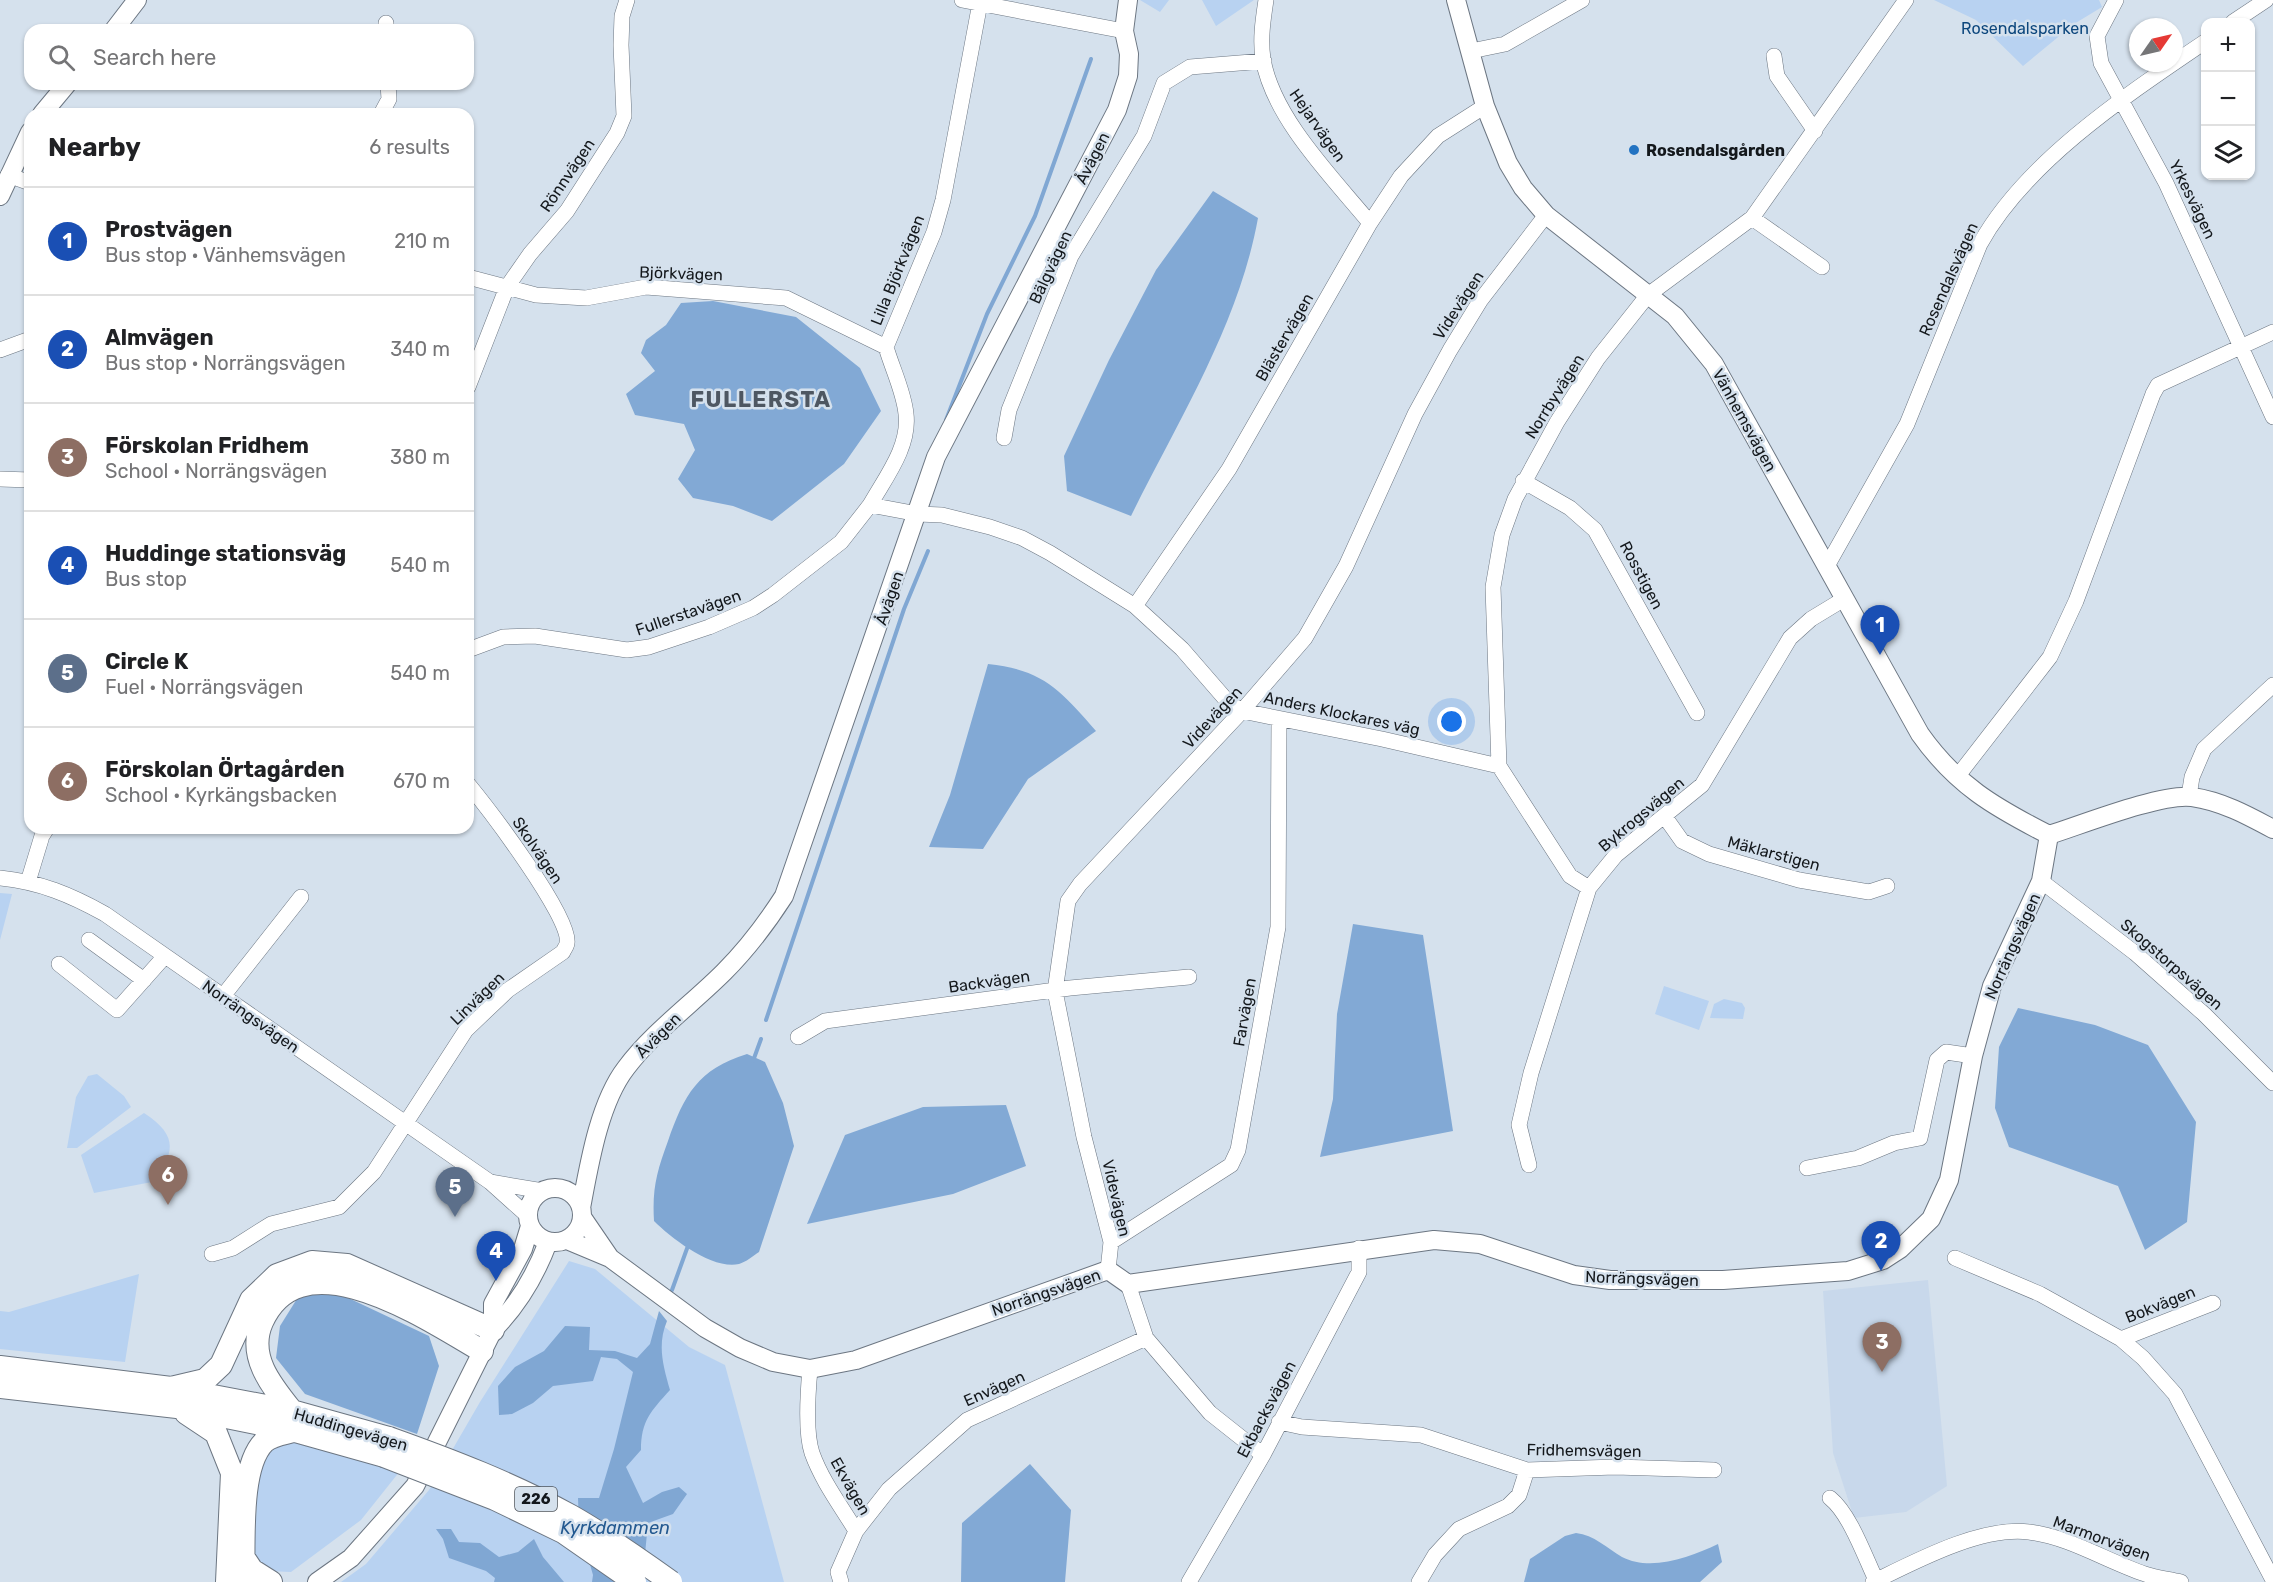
<!DOCTYPE html>
<meta charset="utf-8">
<style>
:root{--surface:#fff;--page:#f2f2f2;--text:#202124;--muted:#757577;--line:#e0e0e0;--accent:#2373c2}
body{margin:0;font-family:Rubik,sans-serif;background:var(--page);color:var(--text)}
.controls{position:absolute;right:18px;top:18px;display:grid;overflow:hidden;border-radius:12px;box-shadow:0 2px 4px #0004}
.controls button{width:54px;height:54px;display:grid;place-items:center;padding:0;border:0;border-bottom:2px solid var(--line);background:var(--surface);color:var(--text);font:30px sans-serif}
.compass{position:absolute;left:2129px;top:18px;width:54px;height:54px;border-radius:50%;background:var(--surface);box-shadow:0 2px 4px #0004;rotate:56deg}
.you{position:absolute;left:1452px;top:722px;width:21px;height:21px;margin:-15px;border:4px solid #fff;border-radius:50%;background:#1a73e8;box-shadow:0 0 0 9px #1a73e833}
.badge{display:grid;place-items:center;width:39px;height:39px;border-radius:50%;background:var(--accent);color:#fff;font-size:20px;font-weight:700}
.pin{position:absolute;translate:-50% -50px;filter:drop-shadow(0 2px 3px #0008)}
.pin::after{content:'';position:absolute;top:32px;width:21px;height:18px;background:inherit;clip-path:polygon(0 0,100% 0,50% 100%)}
.list{margin:0;padding:0;list-style:none}
h2{display:flex;justify-content:space-between;align-items:center;height:78px;margin:0;padding:0 24px;font-size:26px}
h2 small{font-size:20px;font-weight:400;color:var(--muted)}
.list li{display:grid;grid-template-columns:39px 1fr auto;gap:18px;align-items:center;box-sizing:border-box;height:108px;padding:0 24px;border-top:2px solid var(--line)}
.list b{display:block;font-size:22px;white-space:nowrap}
.list p{margin:0;font-size:20px;white-space:nowrap;color:var(--muted)}
.list em{font-size:20px;font-style:normal;color:var(--muted)}
.icon{flex:none;width:33px;height:33px;fill:none;stroke:currentColor;stroke-width:2;stroke-linecap:round;stroke-linejoin:round}
.map{position:relative;flex:none;width:2273px;height:1582px;overflow:hidden}
.search{position:absolute;background:var(--surface);box-shadow:0 2px 4px #0004;left:24px;top:24px;width:450px;height:66px;display:flex;align-items:center;gap:15px;box-sizing:border-box;padding:0 21px;border-radius:18px;color:var(--muted);font-size:22px}
.panel{position:absolute;background:var(--surface);box-shadow:0 2px 4px #0004;left:24px;top:108px;width:450px;height:726px;border-radius:18px}
.map>svg:first-child{display:block}
.built{fill:#c8d8eb}
.green{fill:#b8d2f1}
.forest{fill:#82a9d5}
.water{fill:#80a7d3}
.lines{fill:none;stroke-linecap:round;stroke-linejoin:round}
.stream{stroke:#80a7d3;stroke-width:4}
.minor-casing{stroke:#6c7682;stroke-width:16}
.tertiary-casing{stroke:#6c7682;stroke-width:20}
.primary-casing{stroke:#6c7682;stroke-width:24}
.minor{stroke:#fff;stroke-width:15}
.tertiary{stroke:#fff;stroke-width:18}
.primary{stroke:#fff;stroke-width:22}
.primary-bridge-casing{stroke:#6c7682;stroke-width:24;stroke-linecap:butt}
.primary-bridge{stroke:#fff;stroke-width:22}
.poi-dot{fill:#2373c2;stroke:#d5e1ed;stroke-width:2}
.labels{text-anchor:middle;stroke-width:5;stroke-linejoin:round;paint-order:stroke}
.shield{fill:#d5e1ed;stroke:#4e545b;stroke-width:1.5}
.shield-label{font-size:15px;font-weight:bold;fill:#14181c}
.park-label{font-size:16px;fill:#0d477d;stroke:#d5e1ed}
.street-label{font-size:16px;fill:#14181c;stroke:#d5e1ed}
.poi-label{font-size:16px;font-weight:bold;fill:#14181c;stroke:#d5e1ed;text-anchor:start}
.water-label{font-size:18px;font-style:italic;fill:#235990;stroke:#d5e1ed}
.district-label{font-size:22px;font-weight:bold;letter-spacing:1.5px;fill:#4e5762;stroke:#d5e1ed}
</style>
<div class="map">
<svg width="2273" height="1582" viewBox="0 0 2273 1582">
<rect width="100%" height="100%" fill="#d5e1ed"/>
<path class="built" d="M 1928,1280 L 1947,1486 L 1906,1512 L 1854,1518 L 1833,1453 L 1823,1291 Z"/>
<path class="green" d="M 1140,0 L 1169,0 L 1160,12 Z
M 1202,0 L 1254,0 L 1216,26 Z
M 1934,0 L 2099,0 L 2102,7 L 2074,24 L 2023,66 L 1976,20 Z
M 0,893 L 12,894 L 0,940 Z
M 1664,986 L 1709,1001 L 1699,1030 L 1655,1014 Z
M 1724,999 L 1742,1003 L 1745,1008 L 1743,1019 L 1710,1018 L 1714,1004 Z
M 97,1074 L 124,1096 L 131,1107 L 77,1148 L 67,1148 L 76,1097 L 88,1076 Z
M 144,1113 C 178,1135 176,1153 152,1182 L 94,1193 L 81,1155 Z
M 569,1261 L 595,1269 L 689,1347 L 725,1365 L 784,1582 L 341,1582 L 366,1564 L 429,1490 L 480,1402 Z
M 139,1274 L 125,1362 L 0,1349 L 0,1311 L 9,1312 Z
M 292,1442 L 400,1471 L 361,1520 L 291,1572 L 268,1571 L 254,1555 L 259,1465 L 271,1446 Z"/>
<path class="forest" d="M 1213,191 L 1258,218 C 1239,324 1178,421 1131,516 L 1067,491 L 1064,456 L 1109,360 L 1156,270 Z
M 713,301 L 796,317 L 860,368 L 881,411 L 844,464 L 772,521 L 733,506 L 693,498 L 678,479 L 695,450 L 684,424 L 635,415 L 626,394 L 655,371 L 641,353 L 646,340 L 666,325 L 681,303 Z
M 988,664 C 1044,670 1061,691 1096,731 L 1028,779 L 983,849 L 929,847 L 950,795 Z
M 1353,924 L 1423,935 L 1453,1131 L 1320,1157 L 1333,1099 L 1337,1014 Z
M 2018,1008 L 2095,1025 L 2148,1045 L 2196,1122 L 2187,1222 L 2145,1250 L 2118,1186 L 2009,1147 L 1995,1108 L 1999,1047 Z
M 1006,1105 L 1026,1166 L 953,1194 L 807,1224 L 845,1135 L 923,1107 Z
M 300,1294 L 342,1295 L 429,1336 L 439,1366 L 417,1434 L 305,1394 L 276,1358 L 280,1326 Z
M 1030,1464 L 1071,1510 L 1065,1582 L 961,1582 L 962,1523 Z
M 1576,1533 C 1594,1535 1607,1548 1622,1557 C 1651,1572 1691,1557 1718,1544 L 1722,1562 L 1700,1582 L 1524,1582 L 1530,1559 L 1565,1536 Z"/>
<path class="water" d="M 747,1054 L 765,1062 L 783,1103 L 794,1146 L 759,1252 C 753,1256 746,1262 739,1264 C 713,1270 672,1239 654,1221 C 652,1188 657,1171 668,1141 C 684,1095 698,1069 747,1054 Z
M 659,1311 L 667,1321 C 657,1345 663,1365 670,1390 C 651,1411 641,1421 641,1450 L 626,1467 L 643,1503 L 662,1492 L 679,1487 L 687,1494 L 673,1514 L 648,1523 L 645,1554 L 634,1582 L 592,1582 L 593,1575 L 579,1526 L 578,1498 L 599,1498 L 614,1449 L 633,1372 L 617,1359 L 601,1357 L 593,1381 L 553,1386 L 533,1403 L 512,1414 L 499,1415 L 498,1386 L 515,1367 L 544,1351 L 565,1326 L 590,1327 L 589,1350 L 615,1351 L 637,1358 L 650,1344 Z
M 451,1529 L 459,1542 L 480,1543 L 499,1557 L 518,1552 L 534,1539 L 543,1557 L 564,1582 L 494,1582 L 495,1578 L 486,1571 L 449,1558 L 443,1539 L 436,1529 Z"/>
<g class="lines">
<path class="stream" d="M 946,420 L 987,314 L 1035,216 L 1091,59
M 766,1020 L 904,609 L 928,551
M 753,1061 L 761,1039
M 672,1290 L 689,1243"/>
<defs>
<path id="minor" d="M 962,0 L 1124,31
M 1266,0 C 1263,20 1260,39 1263,59 C 1273,118 1333,178 1370,223
M 2116,0 L 2097,36 L 2101,63 L 2166,183 L 2273,417
M 2233,22 L 2266,0
M 386,23 L 386,30
M 1471,51 L 1505,44 L 1582,0
M 1774,56 L 1777,76 L 1815,131
M 381,114 L 389,99 L 388,84
M 8,175 L 30,183
M 1752,218 L 1822,267
M 468,277 L 536,295 L 586,298 L 646,287 L 786,298 L 886,347
M 0,350 L 30,339
M 468,387 L 507,287 L 530,254 L 567,211 L 617,133 L 624,116 L 621,45 L 622,16 L 627,0
M 1004,438 L 1009,410 L 1071,256 L 1144,136 L 1164,83 L 1190,67 L 1264,61
M 0,479 L 30,480
M 1523,481 L 1570,508 L 1595,530 L 1697,713
M 870,505 C 885,478 910,447 906,414 C 904,392 892,368 886,347 L 934,232 L 943,200 L 980,3
M 1827,566 L 1907,424 L 1980,244 C 2026,161 2128,94 2206,41
M 1135,606 L 1229,469 L 1370,223 L 1401,176 L 1438,136 L 1485,106
M 468,650 L 503,637 L 535,636 L 627,650 L 649,647 L 709,627 L 753,608 L 773,595 L 841,542 L 870,505 L 918,514 L 942,515 L 990,527 L 1022,538 L 1050,553 L 1135,606 L 1182,649 L 1228,702 L 1242,711 L 1382,739 L 1499,766
M 1957,777 L 2050,657 L 2076,601 L 2153,394 L 2158,385 L 2273,332
M 2189,796 L 2192,777 L 2204,749 L 2273,685
M 1665,817 L 1682,841 L 1709,854 L 1799,880 L 1869,892 L 1887,886
M 0,878 C 40,882 71,895 105,914 L 490,1182 L 528,1216
M 2041,881 L 2135,953 L 2204,1014 L 2273,1083
M 28,882 L 42,836 L 47,828
M 1589,888 L 1570,876 L 1499,766 L 1493,587 L 1502,535 L 1515,499 L 1557,422 L 1598,358 L 1648,295 L 1752,218 L 1906,0
M 89,940 L 144,980
M 59,964 L 117,1010 L 165,956
M 223,996 L 301,897
M 798,1037 L 825,1021 L 1070,988 L 1189,977
M 1529,1165 L 1519,1125 L 1531,1073 L 1589,888 L 1616,855 L 1702,785 L 1790,638 L 1811,619 L 1844,599
M 1807,1168 L 1858,1158 L 1894,1143 L 1920,1138 L 1937,1060 L 1946,1052 L 1973,1056
M 490,1182 L 543,1191
M 1111,1242 L 1231,1165 L 1238,1150 L 1278,927 L 1279,720
M 212,1254 L 233,1248 L 271,1224 L 339,1207 L 374,1172 L 466,1030 L 508,990 L 563,952 C 564,949 567,946 567,943 C 572,918 487,807 468,784
M 1955,1258 L 2040,1294 L 2121,1339 L 2143,1358 L 2175,1394 L 2273,1580
M 1108,1270 L 1111,1242 L 1084,1137 L 1055,991 L 1068,901 L 1080,884 L 1242,711 L 1305,638 L 1346,566 L 1415,414 L 1450,350 L 1480,301 L 1546,215
M 1128,1284 L 1146,1338 L 1210,1413 L 1263,1455
M 2121,1339 L 2213,1303
M 810,1369 C 808,1391 805,1432 812,1453 C 822,1481 841,1506 856,1531 L 838,1572 L 841,1582
M 1279,1422 L 1302,1427 L 1421,1435 L 1527,1470 L 1615,1467 L 1714,1470
M 1830,1498 C 1850,1514 1865,1557 1876,1580
M 856,1531 L 889,1489 L 967,1420 L 1146,1338
M 1189,1582 L 1263,1455 L 1359,1272 L 1359,1248
M 1419,1582 L 1435,1555 L 1459,1529 L 1508,1506 L 1519,1495 L 1527,1470
M 1873,1582 C 1916,1561 1981,1526 2029,1532 C 2070,1537 2106,1561 2145,1574 C 2156,1578 2169,1579 2181,1582"/>
<path id="tertiary" d="M 1456,0 L 1485,106 L 1508,163 L 1523,188 L 1546,215 L 1675,316 L 1714,364 L 1920,734 C 1956,785 1994,807 2049,835
M 114,30 L 137,0
M 42,114 L 67,84
M 0,196 L 30,132
M 2049,835 C 2081,825 2161,793 2192,797 C 2221,801 2247,815 2273,829
M528 1215a27 27 0 1 1 54 0a27 27 0 1 1-54 0Z
M 581,1208 C 589,1165 599,1103 626,1068 C 653,1032 692,1004 724,972 C 747,949 766,924 784,896 L 936,457 L 1117,110 L 1128,76 L 1129,54 L 1124,31 L 1128,0
M 582,1217 L 610,1258
M 567,1240 L 610,1258 L 705,1328 L 740,1348 L 773,1362 L 810,1369 L 856,1360 L 1108,1270 L 1128,1284 L 1434,1240 L 1480,1244 L 1574,1275 L 1610,1280 L 1723,1280 L 1848,1271 L 1883,1260 L 1900,1249 L 1931,1219 L 1949,1180 L 1973,1056 L 1992,986 L 2041,881 L 2049,835
M 493,1330 L 493,1304 L 523,1249 L 530,1226
M 317,1582 L 351,1558 L 415,1486 L 493,1330 C 517,1306 536,1274 548,1242"/>
<path id="primary" d="M 0,1367 L 171,1388 L 292,1411 L 389,1438
M 0,1387 L 177,1407 L 295,1431 L 384,1456
M 171,1388 L 205,1380 L 221,1365 L 251,1300 L 277,1275 L 312,1262 L 347,1265 L 493,1330
M 292,1411 C 271,1385 247,1356 262,1322 C 302,1233 428,1320 482,1351
M 186,1413 L 216,1433 L 232,1473 L 227,1582
M 244,1558 L 252,1570 L 271,1582
M 243,1582 C 245,1547 238,1468 264,1442 C 272,1435 283,1434 294,1431"/>
</defs>
<use href="#minor" class="minor-casing"/>
<use href="#tertiary" class="tertiary-casing"/>
<use href="#primary" class="primary-casing"/>
<use href="#minor" class="minor"/>
<use href="#tertiary" class="tertiary"/>
<use href="#primary" class="primary"/>
<defs>
<path id="primary-bridge" d="M 389,1438 C 451,1460 513,1484 571,1516 C 606,1536 639,1559 671,1582
M 384,1456 L 495,1499 L 563,1532 L 635,1582"/>
</defs>
<use href="#primary-bridge" class="primary-bridge-casing"/>
<use href="#primary-bridge" class="primary-bridge"/>
</g>
<circle class="poi-dot" cx="1634" cy="150" r="6"/>
<g class="labels">
<rect class="shield" x="515" y="1487" width="42" height="24" rx="4.5"/>
<g class="shield-label">
<text x="536" y="1504">226</text>
</g>
<g class="park-label">
<text x="2025" y="34">Rosendalsparken</text>
</g>
<g class="street-label">
<text transform="translate(1318 125) rotate(55)" y="6">Hejarvägen</text>
<text transform="translate(1092 158) rotate(-63)" y="6">Åvägen</text>
<text transform="translate(567 175) rotate(-56)" y="6">Rönnvägen</text>
<text transform="translate(2193 199) rotate(64)" y="6">Yrkesvägen</text>
<text transform="translate(1050 267) rotate(-65)" y="6">Bälgvägen</text>
<text transform="translate(897 270) rotate(-68)" y="6">Lilla Björkvägen</text>
<text transform="translate(681 273) rotate(2)" y="6">Björkvägen</text>
<text transform="translate(1948 279) rotate(-66)" y="6">Rosendalsvägen</text>
<text transform="translate(1458 305) rotate(-57)" y="6">Videvägen</text>
<text transform="translate(1284 337) rotate(-60)" y="6">Blästervägen</text>
<text transform="translate(1554 396) rotate(-58)" y="6">Norrbyvägen</text>
<text transform="translate(1745 420) rotate(61)" y="6">Vänhemsvägen</text>
<text transform="translate(1642 575) rotate(62)" y="6">Rosstigen</text>
<text transform="translate(889 598) rotate(-71)" y="6">Åvägen</text>
<text transform="translate(688 612) rotate(-19)" y="6">Fullerstavägen</text>
<text transform="translate(1342 713) rotate(12)" y="6">Anders Klockares väg</text>
<text transform="translate(1212 717) rotate(-47)" y="6">Videvägen</text>
<text transform="translate(1641 814) rotate(-40)" y="6">Bykrogsvägen</text>
<text transform="translate(538 850) rotate(56)" y="6">Skolvägen</text>
<text transform="translate(1774 853) rotate(15)" y="6">Mäklarstigen</text>
<text transform="translate(2012 946) rotate(-66)" y="6">Norrängsvägen</text>
<text transform="translate(2172 964) rotate(41)" y="6">Skogstorpsvägen</text>
<text transform="translate(989 981) rotate(-8)" y="6">Backvägen</text>
<text transform="translate(477 998) rotate(-44)" y="6">Linvägen</text>
<text transform="translate(1244 1012) rotate(-80)" y="6">Farvägen</text>
<text transform="translate(251 1016) rotate(35)" y="6">Norrängsvägen</text>
<text transform="translate(658 1035) rotate(-45)" y="6">Åvägen</text>
<text transform="translate(1117 1198) rotate(77)" y="6">Videvägen</text>
<text transform="translate(1642 1278) rotate(2)" y="6">Norrängsvägen</text>
<text transform="translate(1046 1292) rotate(-19)" y="6">Norrängsvägen</text>
<text transform="translate(2160 1304) rotate(-22)" y="6">Bokvägen</text>
<text transform="translate(994 1388) rotate(-24)" y="6">Envägen</text>
<text transform="translate(1266 1409) rotate(-62)" y="6">Ekbacksvägen</text>
<text transform="translate(351 1429) rotate(16)" y="6">Huddingevägen</text>
<text transform="translate(1584 1450) rotate(1)" y="6">Fridhemsvägen</text>
<text transform="translate(851 1486) rotate(60)" y="6">Ekvägen</text>
<text transform="translate(2102 1538) rotate(20)" y="6">Marmorvägen</text>
</g>
<g class="poi-label">
<text x="1646" y="156">Rosendalsgården</text>
</g>
<g class="water-label">
<text x="615" y="1534">Kyrkdammen</text>
</g>
<g class="district-label">
<text x="761" y="407">FULLERSTA</text>
</g>
</g>
</svg>
<div class="controls">
<button>+</button>
<button>−</button>
<button><svg class="icon" aria-label="layers" viewBox="0 0 24 24"><path d="M12 4l9 5-9 5-9-5zM3 14l9 5 9-5"/></svg></button>
</div>
<svg class="compass" viewBox="-18 -18 36 36"><path d="M0-13l5 13h-10z" fill="#e53935"/><path d="M0 13l5-13h-10z" fill="#757577"/></svg>
<div class="you"></div>
<div class="pin badge" style="left:1880px;top:655px;background:#1a4fb4">1</div>
<div class="pin badge" style="left:1881px;top:1271px;background:#1a4fb4">2</div>
<div class="pin badge" style="left:1882px;top:1372px;background:#8d6e63">3</div>
<div class="pin badge" style="left:496px;top:1281px;background:#1a4fb4">4</div>
<div class="pin badge" style="left:455px;top:1217px;background:#5c6f8a">5</div>
<div class="pin badge" style="left:168px;top:1205px;background:#8d6e63">6</div>
<div class="search"><svg class="icon" aria-label="search" viewBox="0 0 24 24"><circle cx="10" cy="10" r="6"/><path d="M15 15l6 6"/></svg>Search here</div>
<section class="panel">
<h2>Nearby<small>6 results</small></h2>
<ul class="list">
<li><span class="badge" style="background:#1a4fb4">1</span><div><b>Prostvägen</b><p>Bus stop · Vänhemsvägen</p></div><em>210 m</em></li>
<li><span class="badge" style="background:#1a4fb4">2</span><div><b>Almvägen</b><p>Bus stop · Norrängsvägen</p></div><em>340 m</em></li>
<li><span class="badge" style="background:#8d6e63">3</span><div><b>Förskolan Fridhem</b><p>School · Norrängsvägen</p></div><em>380 m</em></li>
<li><span class="badge" style="background:#1a4fb4">4</span><div><b>Huddinge stationsväg</b><p>Bus stop</p></div><em>540 m</em></li>
<li><span class="badge" style="background:#5c6f8a">5</span><div><b>Circle K</b><p>Fuel · Norrängsvägen</p></div><em>540 m</em></li>
<li><span class="badge" style="background:#8d6e63">6</span><div><b>Förskolan Örtagården</b><p>School · Kyrkängsbacken</p></div><em>670 m</em></li>
</ul>
</section>
</div>
